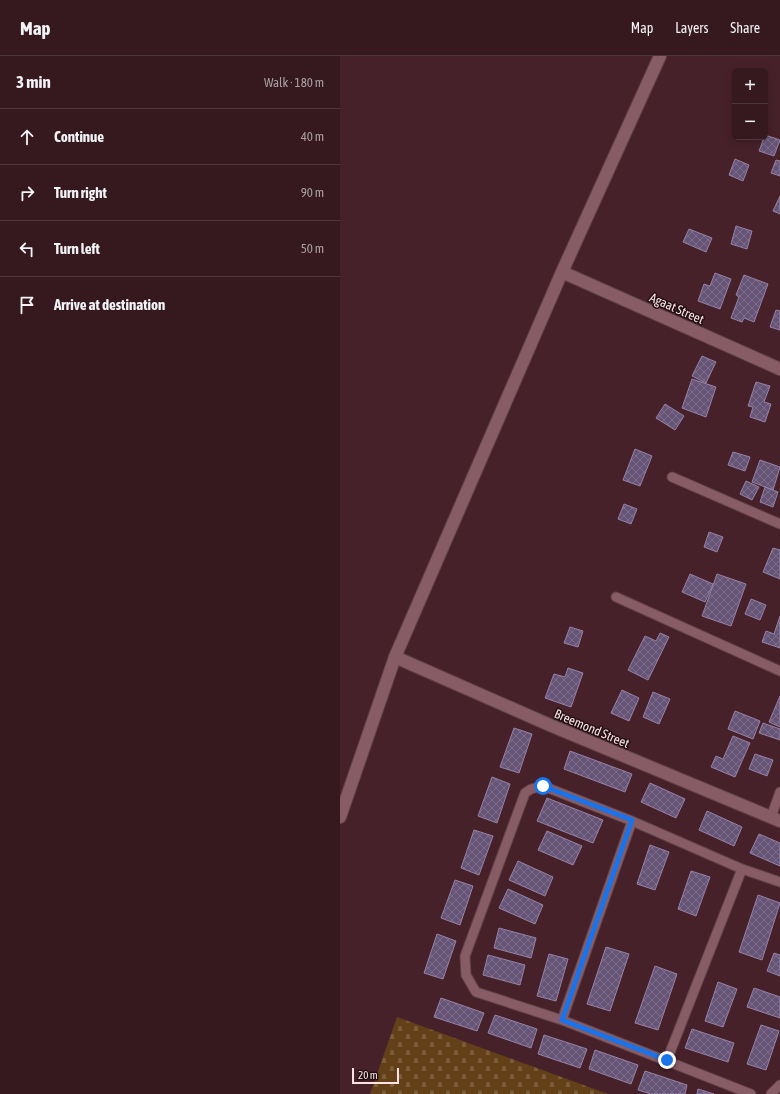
<!DOCTYPE html>
<meta charset="utf-8">
<style>
:root{--surface:#35191f;--page:#40262c;--text:#f1f3f6;--muted:#aaa0a4;--line:#4f383d}
body{margin:0;font-family:"Asap Condensed",sans-serif;background:var(--page);color:var(--text)}
.controls{position:absolute;right:12px;top:12px;display:grid;overflow:hidden;border-radius:6px;box-shadow:0 2px 10px #0003}
.controls button{width:36px;height:36px;display:grid;place-items:center;padding:0;border:0;border-bottom:1px solid var(--line);background:var(--surface);color:var(--text);font:20px sans-serif}
.scale{position:absolute;left:12px;bottom:10px;width:47px;box-sizing:border-box;padding-left:4px;border:2px solid #fde2e6;border-top:0;font-size:11px;line-height:14px;white-space:nowrap;color:#fde2e6;-webkit-text-stroke:3px #221114;paint-order:stroke}
.stop{position:absolute;width:12px;height:12px;margin:-9px;border:3px solid #1a73e8;border-radius:50%;background:#fff}
.stop.end{background:#1a73e8;border-color:#fff;box-shadow:0 1px 4px #0008}
.list{margin:0;padding:0;list-style:none}
h2{display:flex;justify-content:space-between;align-items:center;height:52px;margin:0;padding:0 16px;font-size:17px}
h2 small{font-size:13px;font-weight:400;color:var(--muted)}
.list li{display:grid;grid-template-columns:26px 1fr auto;gap:12px;align-items:center;box-sizing:border-box;height:56px;padding:0 16px;border-top:1px solid var(--line)}
.list b{display:block;font-size:15px;white-space:nowrap}
.list em{font-size:13px;font-style:normal;color:var(--muted)}
.icon{flex:none;width:22px;height:22px;fill:none;stroke:currentColor;stroke-width:2;stroke-linecap:round;stroke-linejoin:round}
.map{position:relative;flex:none;width:440px;height:1038px;overflow:hidden}
header{display:flex;align-items:center;gap:24px;box-sizing:border-box;height:56px;padding:0 20px;background:var(--surface);border-bottom:1px solid var(--line)}
header strong{font-size:19px}
nav{display:flex;gap:22px;margin-inline-start:auto;font-size:14px}
main{display:flex}
aside{flex:1;background:var(--surface)}
.map>svg:first-child{display:block}
.cemetery{fill:url(#cemetery-stones)}
.building{fill:url(#building-cross-hatch);stroke:#9582a7}
.lines{fill:none;stroke-linecap:round;stroke-linejoin:round}
.lane-casing{stroke:#624149;stroke-width:11}
.street-casing{stroke:#624149;stroke-width:14}
.secondary-casing{stroke:#624149;stroke-width:14}
.lane{stroke:#885c64;stroke-width:9}
.street{stroke:#885c64;stroke-width:12}
.secondary{stroke:#885c64;stroke-width:12}
.route{stroke:#1a73e8;stroke-width:5}
.labels{text-anchor:middle;stroke-width:3;stroke-linejoin:round;paint-order:stroke}
.street-label{font-size:13px;fill:#fde2e6;stroke:#221114}
</style>
<header>
<strong>Map</strong>
<nav><a>Map</a><a>Layers</a><a>Share</a></nav>
</header>
<main>
<aside>
<h2>3 min<small>Walk · 180 m</small></h2>
<ul class="list">
<li><svg class="icon" aria-label="ahead" viewBox="0 0 24 24"><path d="M12 20V5M6 11l6-6 6 6"/></svg><div><b>Continue</b></div><em>40 m</em></li>
<li><svg class="icon" aria-label="right" viewBox="0 0 24 24"><path d="M7 20v-9h11M14 6l5 5-5 5"/></svg><div><b>Turn right</b></div><em>90 m</em></li>
<li><svg class="icon" aria-label="left" viewBox="0 0 24 24"><path d="M17 20v-9H6M10 6l-5 5 5 5"/></svg><div><b>Turn left</b></div><em>50 m</em></li>
<li><svg class="icon" aria-label="arrive" viewBox="0 0 24 24"><path d="M6 21V4h12l-3 4 3 4H6"/></svg><div><b>Arrive at destination</b></div></li>
</ul>
</aside>
<div class="map">
<svg width="440" height="1038" viewBox="0 0 440 1038">
<defs>
<pattern id="cemetery-stones" width="16" height="16" patternUnits="userSpaceOnUse"><rect width="16" height="16" fill="#634017"/><path d="M2 7V4a2 2 0 0 1 4 0v3zM10 15v-3a2 2 0 0 1 4 0v3z" fill="#7a5b39"/></pattern>
<pattern id="building-cross-hatch" width="8" height="8" patternUnits="userSpaceOnUse"><rect width="8" height="8" fill="#665477"/><path d="M0 0l8 8M0 8l8-8" fill="none" stroke="#7d6c8a"/></pattern>
</defs>
<rect width="100%" height="100%" fill="#472129"/>
<path class="cemetery" d="M 57,961 L 268,1038 L 30,1038 Z"/>
<path class="building" d="M 425,79 L 440,84 L 434,100 L 419,95 Z
M 395,103 L 409,109 L 403,125 L 389,119 Z
M 436,104 L 440,105 L 440,120 L 431,117 Z
M 440,140 L 440,158 L 433,155 Z
M 396,170 L 412,175 L 407,193 L 391,188 Z
M 349,173 L 372,182 L 366,196 L 343,186 Z
M 375,217 L 391,223 L 380,253 L 358,245 L 364,228 L 370,230 Z
M 404,219 L 428,228 L 414,266 L 404,262 L 402,266 L 391,262 L 399,241 L 396,239 Z
M 436,254 L 440,255 L 440,274 L 430,271 Z
M 362,300 L 376,306 L 366,327 L 352,320 Z
M 352,323 L 376,331 L 366,361 L 342,352 Z
M 416,326 L 430,330 L 424,346 L 431,348 L 425,366 L 410,361 L 413,351 L 408,350 Z
M 325,348 L 344,360 L 335,374 L 316,362 Z
M 295,393 L 312,400 L 300,430 L 283,424 Z
M 393,396 L 410,401 L 405,415 L 388,409 Z
M 420,404 L 440,411 L 433,434 L 412,426 Z
M 406,425 L 419,431 L 412,444 L 400,438 Z
M 425,431 L 438,436 L 433,451 L 420,446 Z
M 284,448 L 297,453 L 291,468 L 278,463 Z
M 369,476 L 383,481 L 377,496 L 364,491 Z
M 433,492 L 440,494 L 440,523 L 423,516 Z
M 350,518 L 373,528 L 365,546 L 342,536 Z
M 377,518 L 406,528 L 391,570 L 362,560 Z
M 411,543 L 426,549 L 420,564 L 405,558 Z
M 440,560 L 440,592 L 422,586 L 426,575 L 434,578 Z
M 230,571 L 243,575 L 238,591 L 224,587 Z
M 320,577 L 329,581 L 308,624 L 288,614 L 305,580 L 316,585 Z
M 228,612 L 243,617 L 231,651 L 205,642 L 214,618 L 225,621 Z
M 282,634 L 299,642 L 289,665 L 271,657 Z
M 313,636 L 330,643 L 319,668 L 303,661 Z
M 440,640 L 440,671 L 429,666 Z
M 395,655 L 420,665 L 413,683 L 388,673 Z
M 423,667 L 440,673 L 440,684 L 419,677 Z
M 174,672 L 192,678 L 179,717 L 160,711 Z
M 393,680 L 410,687 L 395,721 L 371,711 L 376,700 L 383,703 Z
M 230,695 L 292,718 L 285,736 L 224,713 Z
M 415,698 L 433,704 L 427,720 L 409,713 Z
M 152,721 L 170,728 L 157,767 L 138,760 Z
M 310,727 L 345,743 L 336,762 L 301,746 Z
M 207,742 L 263,764 L 253,787 L 197,765 Z
M 367,755 L 402,771 L 394,790 L 359,774 Z
M 134,774 L 153,780 L 139,819 L 121,812 Z
M 207,775 L 242,790 L 233,809 L 198,794 Z
M 419,778 L 440,787 L 440,810 L 410,797 Z
M 310,789 L 329,796 L 315,834 L 297,828 Z
M 178,805 L 213,821 L 205,840 L 169,824 Z
M 351,815 L 370,821 L 356,860 L 338,853 Z
M 115,824 L 133,830 L 120,869 L 101,862 Z
M 168,833 L 203,849 L 195,868 L 159,852 Z
M 418,839 L 440,847 L 422,904 L 399,896 Z
M 159,872 L 196,882 L 191,902 L 154,892 Z
M 97,878 L 116,885 L 103,923 L 84,917 Z
M 266,891 L 289,898 L 270,955 L 247,948 Z
M 434,897 L 440,899 L 440,920 L 427,915 Z
M 209,898 L 228,903 L 216,945 L 197,940 Z
M 148,899 L 185,909 L 180,929 L 143,919 Z
M 315,910 L 337,918 L 318,974 L 295,967 Z
M 378,926 L 397,933 L 383,971 L 365,965 Z
M 414,932 L 440,941 L 440,962 L 407,951 Z
M 101,942 L 144,957 L 137,975 L 94,961 Z
M 155,959 L 197,973 L 191,992 L 148,977 Z
M 421,969 L 439,975 L 426,1014 L 407,1008 Z
M 352,973 L 394,987 L 388,1006 L 345,992 Z
M 204,979 L 247,993 L 240,1012 L 198,998 Z
M 255,994 L 298,1009 L 291,1028 L 249,1013 Z
M 305,1015 L 347,1029 L 345,1038 L 311,1038 L 298,1034 Z
M 358,1033 L 374,1038 L 357,1038 Z"/>
<g class="lines">
<defs>
<path id="lane" d="M 332,421 L 440,468
M 276,541 L 440,615
M 431,761 L 440,736
M 222,964 L 292,765
M 327,1004 L 402,813
M 411,1038 L 222,964 L 136,936 L 126,919 L 125,900 L 185,737 L 191,733 L 203,730 L 292,765 L 402,813 L 440,826
M 431,1038 L 440,1029"/>
<path id="street" d="M 55,601 L 212,670 L 440,765"/>
<path id="secondary" d="M 222,216 L 440,313
M 0,761 L 55,601 L 222,216 L 320,0"/>
</defs>
<use href="#lane" class="lane-casing"/>
<use href="#street" class="street-casing"/>
<use href="#secondary" class="secondary-casing"/>
<use href="#lane" class="lane"/>
<use href="#street" class="street"/>
<use href="#secondary" class="secondary"/>
</g>
<g class="lines">
<path class="route" d="M 203,730 L 292,764 L 222,964 L 327,1004"/>
</g>
<g class="labels">
<g class="street-label">
<text transform="translate(337 252) rotate(24)" y="5">Agaat Street</text>
<text transform="translate(252 672) rotate(23)" y="5">Breemond Street</text>
</g>
</g>
</svg>
<div class="controls">
<button>+</button>
<button>−</button>
</div>
<div class="scale">20 m</div>
<div class="stop" style="left:203px;top:730px"></div>
<div class="stop end" style="left:327px;top:1004px"></div>
</div>
</main>
